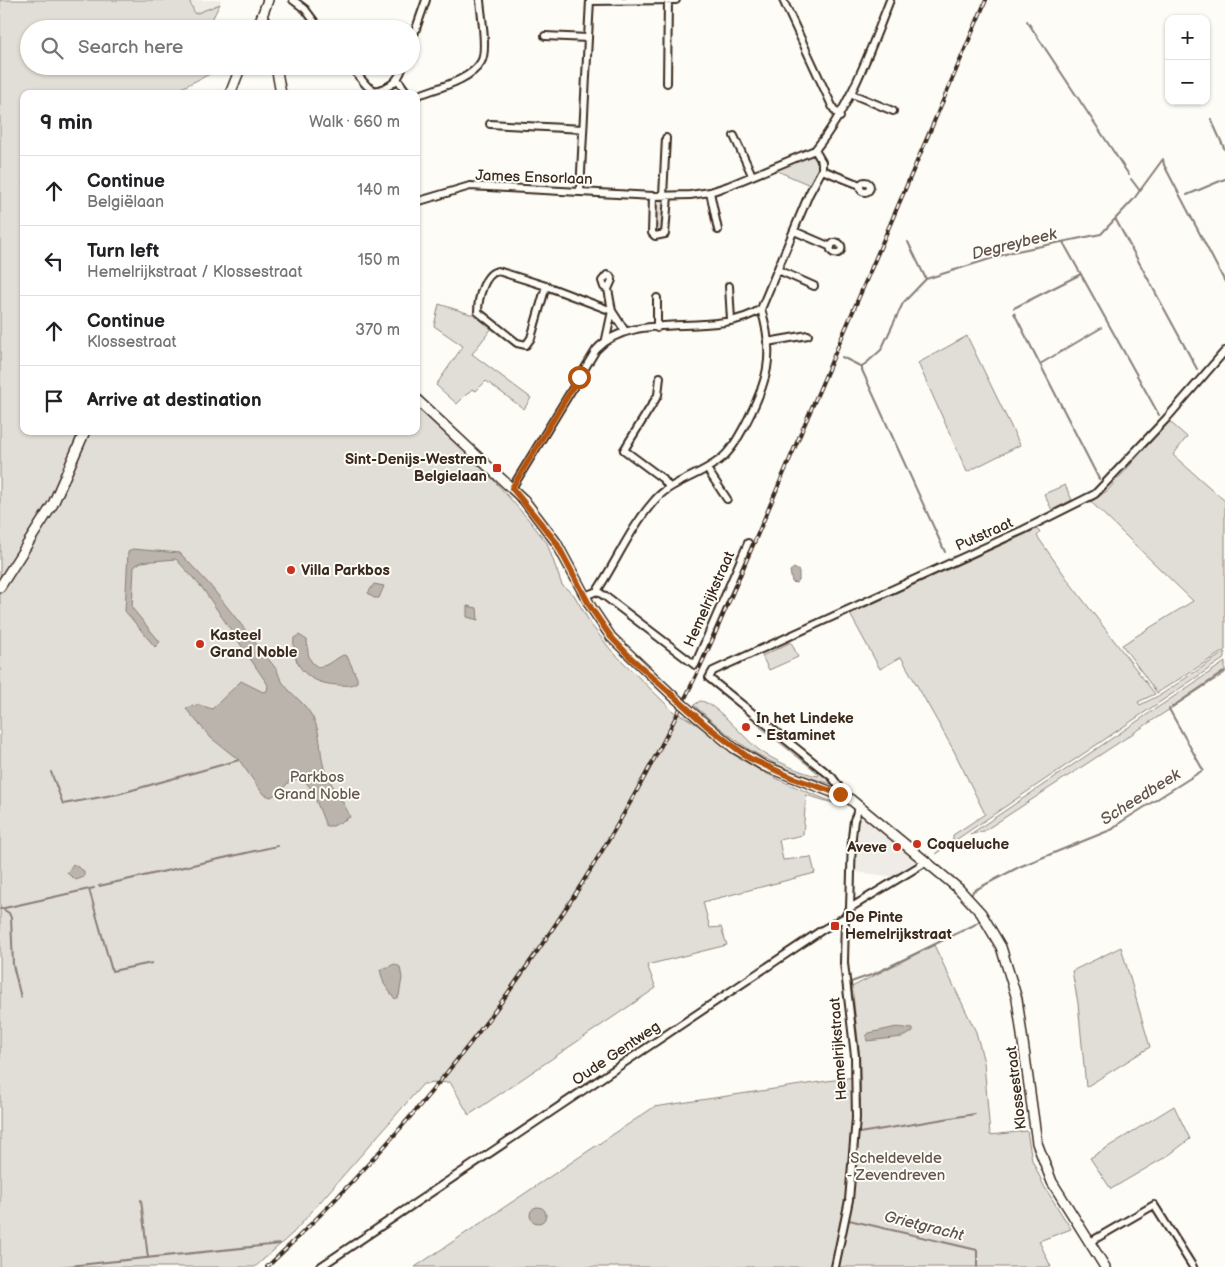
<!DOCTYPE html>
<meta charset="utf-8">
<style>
:root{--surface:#fff;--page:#f6f6f6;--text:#202124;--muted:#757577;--line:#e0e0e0}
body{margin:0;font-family:"Balsamiq Sans",sans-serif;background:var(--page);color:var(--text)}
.controls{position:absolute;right:15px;top:15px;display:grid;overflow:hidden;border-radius:10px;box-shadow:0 1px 4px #0004}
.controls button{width:45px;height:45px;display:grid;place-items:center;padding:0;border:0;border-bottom:1px solid var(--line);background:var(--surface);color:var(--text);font:25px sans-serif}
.stop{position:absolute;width:15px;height:15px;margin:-11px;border:4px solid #b45309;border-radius:50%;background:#fff}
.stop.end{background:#b45309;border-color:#fff;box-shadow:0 1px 5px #0008}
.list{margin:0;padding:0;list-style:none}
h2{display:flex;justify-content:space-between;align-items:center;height:65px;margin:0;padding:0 20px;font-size:21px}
h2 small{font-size:16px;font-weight:400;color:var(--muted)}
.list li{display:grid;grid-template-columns:32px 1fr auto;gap:15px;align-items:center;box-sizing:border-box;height:70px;padding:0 20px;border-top:1px solid var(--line)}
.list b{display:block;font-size:19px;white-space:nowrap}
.list p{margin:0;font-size:16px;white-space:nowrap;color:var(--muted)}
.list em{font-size:16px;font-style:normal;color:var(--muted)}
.icon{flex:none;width:28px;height:28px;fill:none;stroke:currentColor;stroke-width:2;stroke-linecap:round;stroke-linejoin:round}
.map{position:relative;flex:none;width:1225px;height:1267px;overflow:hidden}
.search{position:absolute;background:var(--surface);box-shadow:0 1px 4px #0004;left:20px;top:20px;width:400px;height:55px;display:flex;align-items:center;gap:12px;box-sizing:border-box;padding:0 18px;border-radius:28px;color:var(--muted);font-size:19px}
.panel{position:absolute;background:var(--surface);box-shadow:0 1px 4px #0004;left:20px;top:90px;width:400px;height:345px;border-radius:10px}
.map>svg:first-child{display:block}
.built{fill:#efece7}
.green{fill:#e1ded7;stroke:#8e847a}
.water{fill:#bbb4ad;stroke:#887d74}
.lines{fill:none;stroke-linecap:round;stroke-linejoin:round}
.stream{stroke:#887d74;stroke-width:2}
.street-casing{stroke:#3b2a1e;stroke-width:10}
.secondary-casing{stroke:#3b2a1e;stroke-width:12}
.street{stroke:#fdfcf7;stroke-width:6}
.secondary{stroke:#fdfcf7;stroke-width:9}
.rail-casing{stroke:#3b2a1e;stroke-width:4}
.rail{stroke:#fdfcf7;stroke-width:2;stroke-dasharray:5.5;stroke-linecap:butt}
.secondary-bridge-casing{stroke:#3b2a1e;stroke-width:12;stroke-linecap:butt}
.secondary-bridge{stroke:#fdfcf7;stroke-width:9}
.route{stroke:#b45309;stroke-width:6}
.poi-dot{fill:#c8321e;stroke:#fdfcf7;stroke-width:2}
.labels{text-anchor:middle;stroke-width:4;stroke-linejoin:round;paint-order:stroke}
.street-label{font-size:15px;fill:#3b2a1e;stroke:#fdfcf7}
.poi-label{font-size:15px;font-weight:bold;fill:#3b2a1e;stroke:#fdfcf7;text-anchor:start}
.park-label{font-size:15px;fill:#64574c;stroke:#fdfcf7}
.water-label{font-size:16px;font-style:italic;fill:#615349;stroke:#fdfcf7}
</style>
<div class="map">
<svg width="1225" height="1267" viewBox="0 0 1225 1267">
<rect width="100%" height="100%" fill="#fdfcf7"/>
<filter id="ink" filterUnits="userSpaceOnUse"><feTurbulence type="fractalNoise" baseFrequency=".02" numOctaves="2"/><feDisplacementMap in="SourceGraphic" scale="10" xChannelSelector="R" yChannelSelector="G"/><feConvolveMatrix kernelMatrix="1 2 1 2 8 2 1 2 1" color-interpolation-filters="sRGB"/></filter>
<g filter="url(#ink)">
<path class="built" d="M 189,0 L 221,0 L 220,4 L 195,15 Z
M 863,816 L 893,842 L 895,841 L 917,863 L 897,877 L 855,872 L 859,819 Z"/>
<path class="green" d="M 0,0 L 189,0 L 195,14 L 220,4 L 207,29 L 29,29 L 29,66 L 216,66 L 218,70 L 169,94 L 24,94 L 24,431 L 416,431 L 416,406 L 483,468 L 529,520 L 547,543 L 562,585 L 574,595 L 592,626 L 611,650 L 674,712 C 701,722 721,747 746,762 C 775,780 808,792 840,805 L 806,795 L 803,835 L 779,840 L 783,860 L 811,857 L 815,873 L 703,902 L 710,928 L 721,927 L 727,945 L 647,965 L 656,988 L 469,1115 L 450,1082 L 423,1084 L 293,1233 L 255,1267 L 0,1267 Z
M 808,156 L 816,157 L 820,164 L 810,185 L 775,170 Z
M 656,198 L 664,200 L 663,229 L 660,231 L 653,228 Z
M 439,304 L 470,314 L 476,314 L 492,328 L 472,354 L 531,398 L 524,409 L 486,381 L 476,391 L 472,389 L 457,404 L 436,385 L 463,346 L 434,326 Z
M 967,336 L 1020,445 L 967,472 L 918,363 Z
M 1169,421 L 1187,437 L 1173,455 L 1225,501 L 1225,650 L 1157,693 L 1122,645 L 1193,601 L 1091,502 L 1108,490 Z
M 1065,485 L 1072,500 L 1052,510 L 1044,494 Z
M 1037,529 L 1040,533 L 1037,536 L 1070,583 L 1155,694 L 1138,702 L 1140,705 L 1162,694 L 1225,652 L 1225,658 L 935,854 L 953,840 L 953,835 L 985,814 L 954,751 L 901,657 L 880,669 L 850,614 Z
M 791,642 L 798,657 L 769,670 L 762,656 Z
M 1225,662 L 1225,673 L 984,831 L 969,835 Z
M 700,701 C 714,701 746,740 759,750 C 771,759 803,774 818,776 L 819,774 L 760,727 L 763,726 L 830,780 L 831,784 C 769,766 741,748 694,705 Z
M 934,945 L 976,1032 L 984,1062 L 990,1135 L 1027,1131 L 1032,1160 L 1044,1186 L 1071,1229 L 1039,1241 L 1051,1267 L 415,1267 L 654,1107 L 854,1077 L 844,991 Z
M 1121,947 L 1150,1047 L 1086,1087 L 1078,1003 L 1072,971 Z
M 1174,1106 L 1190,1139 L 1169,1155 L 1111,1189 L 1090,1158 Z"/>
<path class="water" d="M 132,549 L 180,553 L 209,584 L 277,670 C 282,690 302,698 312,716 C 322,733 319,750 324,768 C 328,782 344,800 350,817 L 333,826 L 326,826 L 312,790 L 304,780 L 291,779 L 281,791 L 271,797 L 263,794 L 239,760 L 211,738 L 186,709 C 194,703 204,706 212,709 L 241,681 L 263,692 L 267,691 L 268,685 L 203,589 L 176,559 L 141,562 L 134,567 L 132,608 L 160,642 L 155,647 L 125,611 L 128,552 Z
M 794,568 L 799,571 L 799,580 L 796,583 L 792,582 L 790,571 Z
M 374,584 L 384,586 L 379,598 L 374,598 L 368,593 Z
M 467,606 L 477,608 L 478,620 L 467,617 Z
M 299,635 L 307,640 C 308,652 307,661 318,667 L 326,665 L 343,655 L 347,656 L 357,678 L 357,682 C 351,687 345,685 338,685 C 310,684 291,668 294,638 Z
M 73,864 L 84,871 L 84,877 L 76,880 L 67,873 Z
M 395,964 L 400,967 L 402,978 L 399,996 L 395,999 L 384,984 L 380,970 Z
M 897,1027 L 913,1029 L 913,1032 L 902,1037 L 867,1041 L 866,1036 L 869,1033 Z
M530 1215a8 8 0 1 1 16 0a8 8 0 1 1-16 0Z"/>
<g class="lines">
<path class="stream" d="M 1027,21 L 1129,175
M 1211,119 L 1225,150
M 1131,179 L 1140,191
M 1187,195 L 1225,179
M 1116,220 L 1197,369
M 908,242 L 926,279
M 1063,242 L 1159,415
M 1014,308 L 1081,274
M 1014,313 L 1040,364 L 1101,328
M 842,357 L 862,367 L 881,350 L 903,303 L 926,279 L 1012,252 L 1101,234 L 1133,200 L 1163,159 L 1164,165 L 1225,282
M 1040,364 L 1099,479
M 862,367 L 862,370 L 945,552
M 1172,707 L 1225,671
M 51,772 L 63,804 L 118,794 L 239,760
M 99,886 L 277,846
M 89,889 L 112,971 L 152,963
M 972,894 L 973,891 L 1019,867 L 1113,829 L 1121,822 L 1203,770 L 1169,709
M 1,908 L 9,913 L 11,918 L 13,965 L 21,998
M 0,909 L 94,888
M 860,1093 L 859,1054 L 851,982 L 874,974 L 974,925 L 981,920 L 974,912
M 860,1099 L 859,1133 L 975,1114
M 141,1200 L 148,1258
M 850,1213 L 858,1140
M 849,1218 L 849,1220 L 977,1250 L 977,1267
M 59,1267 L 280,1244"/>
<defs>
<path id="street" d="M 293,0 L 305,9 L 320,29
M 783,0 L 833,108 L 840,117
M 590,1 L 676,0
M 545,36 L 588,38
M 411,43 L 426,0
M 350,66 L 367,86 L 381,94
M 398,80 L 408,94
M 667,83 L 668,0
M 375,91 C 391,87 398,82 403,66
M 852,94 L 893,111
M 416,96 C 436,88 470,81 481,62 C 488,51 481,14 480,0
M 490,124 L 583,129
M 734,136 L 752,175
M 822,170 L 860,185
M860 187a5 5 0 1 1 10 0a5 5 0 1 1-10 0Z
M 580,191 L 590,0
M 710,192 L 718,230
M 653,196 L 652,233 L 655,236 L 665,234 L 668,196
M 663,196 L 666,138
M 416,202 L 470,186 L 653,196 L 690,195 L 710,192 L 728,186 L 810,152 L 815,150 C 851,106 869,53 890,0
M 794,231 L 831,247
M830.5 248a5.5 5.5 0 1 1 11 0a5.5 5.5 0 1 1-11 0Z
M 778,270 L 814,286
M 546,286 L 531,338 L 526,345 L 517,343 L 478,312 C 478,299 484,273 498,271 L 546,286 L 612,311
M 729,286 L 731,320
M 608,289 L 612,280 L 610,276 L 607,275 L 602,281 L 604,287 L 608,289 L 612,311 L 625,331
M 657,298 L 657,328
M 606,339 L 612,311
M 767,342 L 808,335
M 660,377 L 658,395 L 624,450 L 663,479 L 669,487
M 707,469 L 727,499
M 512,488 L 596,350 C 634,308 715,340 761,309 L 809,194 L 822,170 L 822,162 L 815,150
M 597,591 C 616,562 631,527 654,501 C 671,481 697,477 718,461 C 730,453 738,438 745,425 C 767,383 776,356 761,309
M 585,596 L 597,591 L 606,597 L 695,665 L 748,543
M 840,794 L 838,785 L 832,777 L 709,678 L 713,671 L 1023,530 L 1095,494 L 1166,419 L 1225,351
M 850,908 L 926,862
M 1090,1242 L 1154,1205 L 1193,1267
M 320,1267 L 822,930 L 845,917 L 850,908 L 852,837 L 854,820 L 860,806
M 835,1267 L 849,1200 L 856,1118 L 855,1056 L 844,963 L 845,917"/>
<path id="secondary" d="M 262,16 L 269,29
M 257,29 L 268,0
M 276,66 L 281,94
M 230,94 L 241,66
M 416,399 L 524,500 L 556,542 L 591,607 L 611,637 L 672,695
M 0,587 L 53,504 L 85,431
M 696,716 L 734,748 L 764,766 L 850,799 L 959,889 L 981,913 L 1001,947 L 1017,999 L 1037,1143 L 1052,1182 L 1105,1267"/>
</defs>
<use href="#street" class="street-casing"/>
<use href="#secondary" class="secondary-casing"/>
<use href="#street" class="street"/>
<use href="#secondary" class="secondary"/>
<defs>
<path id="rail" d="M 267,1267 C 455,1090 606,876 712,641 L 986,0"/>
</defs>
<use href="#rail" class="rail-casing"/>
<use href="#rail" class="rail"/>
<defs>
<path id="secondary-bridge" d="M 672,695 L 696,716"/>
</defs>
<use href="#secondary-bridge" class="secondary-bridge-casing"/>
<use href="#secondary-bridge" class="secondary-bridge"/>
</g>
</g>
<g class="lines" filter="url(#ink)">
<path class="route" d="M 579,377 L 512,488 L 556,542 L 591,608 L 611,637 L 631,658 L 707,726 L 749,758 L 793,778 L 840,794"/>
</g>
<g class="poi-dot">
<rect x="492" y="463" width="10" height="10" rx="2.5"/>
<circle cx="291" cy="570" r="5"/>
<circle cx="200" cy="644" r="5"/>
<circle cx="746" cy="727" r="5"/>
<circle cx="917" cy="844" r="5"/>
<circle cx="897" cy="847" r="5"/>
<rect x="830" y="921" width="10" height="10" rx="2.5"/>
</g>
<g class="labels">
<g class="street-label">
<text transform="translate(534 177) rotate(2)" y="5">James Ensorlaan</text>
<text transform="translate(984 534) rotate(-24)" y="5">Putstraat</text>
<text transform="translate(709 599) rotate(-66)" y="5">Hemelrijkstraat</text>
<text transform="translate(838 1049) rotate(-94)" y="5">Hemelrijkstraat</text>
<text transform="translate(616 1053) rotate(-34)" y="5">Oude Gentweg</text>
<text transform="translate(1016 1088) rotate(-97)" y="5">Klossestraat</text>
</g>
<g class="poi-label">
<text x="487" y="464" text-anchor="end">Sint-Denijs-Westrem<tspan x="487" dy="17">Belgielaan</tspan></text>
<text x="301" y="575">Villa Parkbos</text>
<text x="210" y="640">Kasteel<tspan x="210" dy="17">Grand Noble</tspan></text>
<text x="756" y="723">In het Lindeke<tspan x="756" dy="17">- Estaminet</tspan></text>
<text x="927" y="849">Coqueluche</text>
<text x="887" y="852" text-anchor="end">Aveve</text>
<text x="845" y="922">De Pinte<tspan x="845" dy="17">Hemelrijkstraat</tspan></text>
</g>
<g class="park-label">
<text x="317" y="782">Parkbos<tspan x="317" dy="17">Grand Noble</tspan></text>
<text x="896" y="1163">Scheldevelde<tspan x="896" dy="17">- Zevendreven</tspan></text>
</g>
<g class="water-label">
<text transform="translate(1014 243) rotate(-14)" y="6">Degreybeek</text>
<text transform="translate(1140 796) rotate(-32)" y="6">Scheedbeek</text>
<text transform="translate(924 1225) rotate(14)" y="6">Grietgracht</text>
</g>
</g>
</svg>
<div class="controls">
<button>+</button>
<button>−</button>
</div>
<div class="stop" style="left:579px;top:377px"></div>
<div class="stop end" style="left:840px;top:794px"></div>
<div class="search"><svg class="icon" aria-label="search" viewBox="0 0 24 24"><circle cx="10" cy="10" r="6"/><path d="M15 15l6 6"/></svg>Search here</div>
<section class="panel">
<h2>9 min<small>Walk · 660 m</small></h2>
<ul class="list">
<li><svg class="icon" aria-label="ahead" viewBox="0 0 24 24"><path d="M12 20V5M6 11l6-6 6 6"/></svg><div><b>Continue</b><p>Belgiëlaan</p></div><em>140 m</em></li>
<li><svg class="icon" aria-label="left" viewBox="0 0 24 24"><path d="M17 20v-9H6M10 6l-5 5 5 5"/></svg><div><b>Turn left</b><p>Hemelrijkstraat / Klossestraat</p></div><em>150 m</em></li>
<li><svg class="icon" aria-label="ahead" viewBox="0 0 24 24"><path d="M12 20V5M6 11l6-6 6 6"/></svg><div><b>Continue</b><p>Klossestraat</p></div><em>370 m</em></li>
<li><svg class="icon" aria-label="arrive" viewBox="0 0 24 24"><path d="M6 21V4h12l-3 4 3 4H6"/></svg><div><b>Arrive at destination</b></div></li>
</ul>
</section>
</div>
